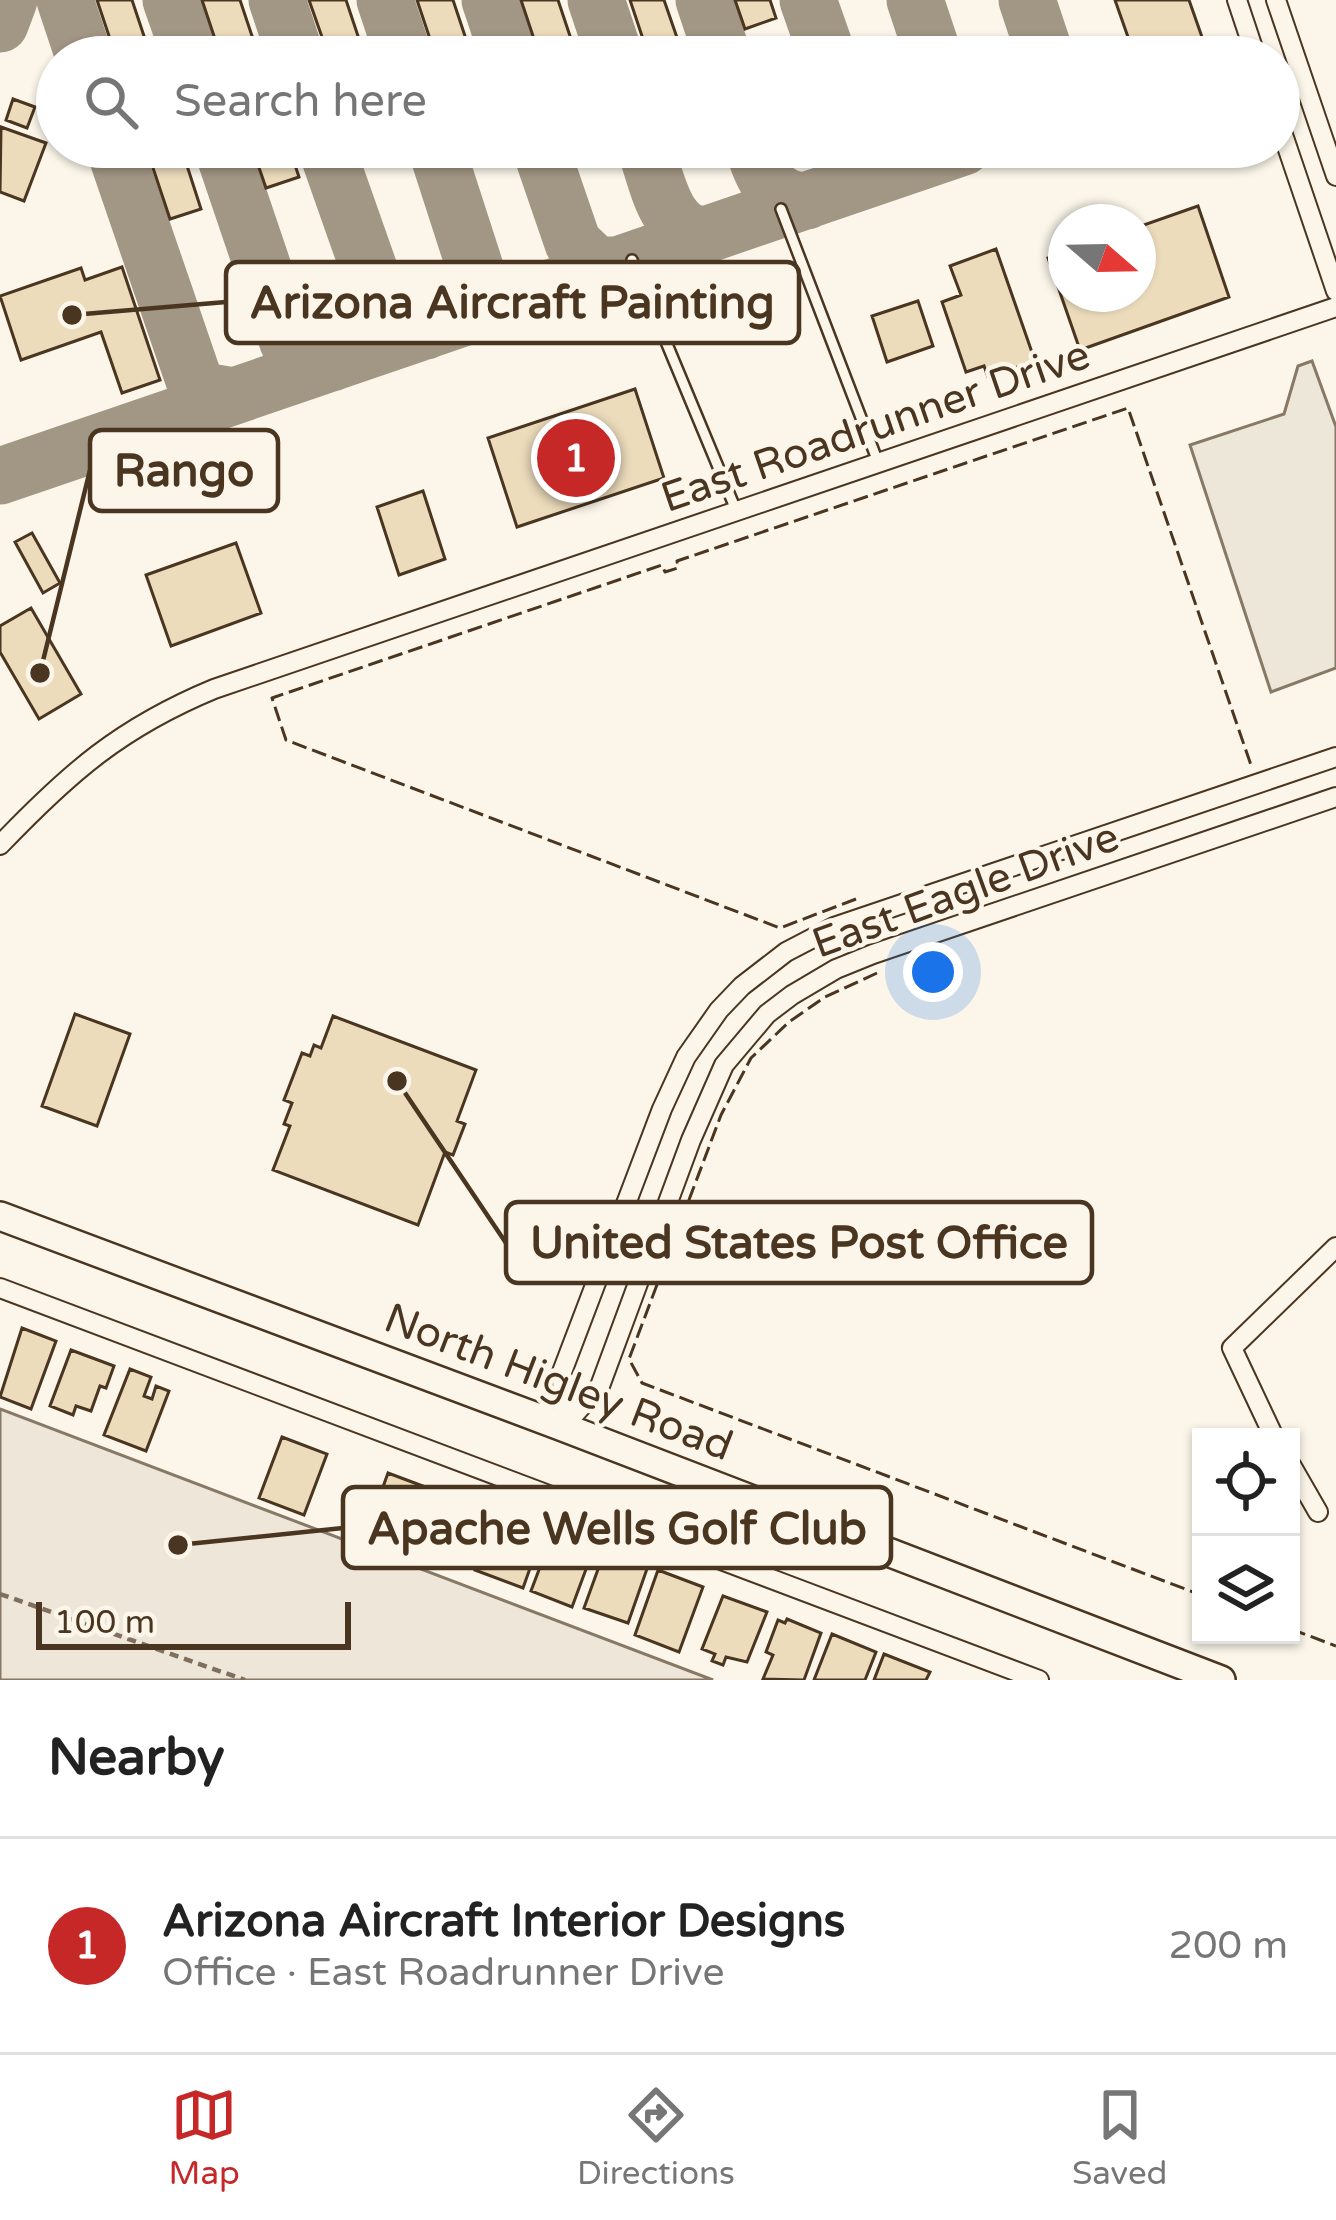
<!DOCTYPE html>
<meta charset="utf-8">
<style>
:root{--surface:#fff;--page:#f6f6f6;--text:#222;--muted:#767676;--line:#e0e0e0;--accent:#c62828}
body{margin:0;font-family:"Varela Round",sans-serif;background:var(--page);color:var(--text)}
.controls{position:absolute;right:36px;bottom:36px;display:grid;overflow:hidden;border-radius:0px;box-shadow:0 3px 9px #0004}
.controls button{width:108px;height:108px;display:grid;place-items:center;padding:0;border:0;border-bottom:3px solid var(--line);background:var(--surface);color:var(--text);font:60px sans-serif}
.compass{position:absolute;left:1048px;top:204px;width:108px;height:108px;border-radius:50%;background:var(--surface);box-shadow:0 3px 9px #0004;rotate:110deg}
.scale{position:absolute;left:36px;bottom:30px;width:315px;box-sizing:border-box;padding-left:12px;border:6px solid #4a3520;border-top:0;font-size:33px;line-height:42px;white-space:nowrap;color:#4a3520;-webkit-text-stroke:9px #fbf6e9;paint-order:stroke}
.you{position:absolute;left:933px;top:972px;width:42px;height:42px;margin:-30px;border:9px solid #fff;border-radius:50%;background:#1a73e8;box-shadow:0 0 0 18px #1a73e833}
.badge{display:grid;place-items:center;width:78px;height:78px;border-radius:50%;background:var(--accent);color:#fff;font-size:39px;font-weight:700}
.pin{position:absolute;translate:-50% -50%;border:6px solid #fff;box-shadow:0 3px 12px #0006}
.list{margin:0;padding:0;list-style:none}
h2{display:flex;justify-content:space-between;align-items:center;height:156px;margin:0;padding:0 48px;font-size:51px}
h2 small{font-size:39px;font-weight:400;color:var(--muted)}
.list li{display:grid;grid-template-columns:78px 1fr auto;gap:36px;align-items:center;box-sizing:border-box;height:216px;padding:0 48px;border-top:3px solid var(--line)}
.list b{display:block;font-size:45px;white-space:nowrap}
.list p{margin:0;font-size:39px;white-space:nowrap;color:var(--muted)}
.list em{font-size:39px;font-style:normal;color:var(--muted)}
.icon{flex:none;width:66px;height:66px;fill:none;stroke:currentColor;stroke-width:2;stroke-linecap:round;stroke-linejoin:round}
.map{position:relative;flex:none;width:1336px;height:1680px;overflow:hidden}
.search{position:absolute;background:var(--surface);box-shadow:0 3px 9px #0004;left:36px;right:36px;top:36px;height:132px;display:flex;align-items:center;gap:30px;box-sizing:border-box;padding:0 42px;border-radius:66px;color:var(--muted);font-size:45px}
.sheet{height:372px;background:var(--surface)}
nav{display:flex;justify-content:space-around;align-items:center;box-sizing:border-box;height:168px;border-top:3px solid var(--line);background:var(--surface);font-size:33px;color:var(--muted)}
nav a{display:grid;justify-items:center;gap:6px}
nav .on{color:var(--accent)}
.map>svg:first-child{display:block}
.green{fill:#ede6d9;stroke:#887966;stroke-width:3}
.parking{fill:#ede7d9;stroke:#887966;stroke-width:3}
.lines{fill:none;stroke-linecap:round;stroke-linejoin:round}
.taxiway{stroke:#a29684;stroke-width:57}
.building{fill:#ecdcbc;stroke:#4a3520;stroke-width:3}
.service-casing{stroke:#4a3520;stroke-width:14}
.minor-casing{stroke:#4a3520;stroke-width:22}
.secondary-casing{stroke:#4a3520;stroke-width:32}
.path{stroke:#7f6f5c;stroke-width:4.5;stroke-dasharray:9 6;stroke-linecap:butt}
.service{stroke:#fbf6e9;stroke-width:9}
.minor{stroke:#fbf6e9;stroke-width:18}
.secondary{stroke:#fbf6e9;stroke-width:27}
.fence{stroke:#4a3520;stroke-width:3;stroke-dasharray:15 6;stroke-linecap:butt}
.labels{text-anchor:middle;stroke-width:9;stroke-linejoin:round;paint-order:stroke}
.street-label{font-size:42px;fill:#4a3520;stroke:#fbf6e9}
.leader{fill:none;stroke:#4a3520;stroke-width:4.5}
.callout-dot{fill:#4a3520;stroke:#fbf6e9;stroke-width:4.5}
.callout{fill:#fbf6e9;stroke:#4a3520;stroke-width:4.5}
.callout-label{font-size:45px;text-anchor:middle;font-weight:bold;fill:#4a3520}
</style>
<div class="map">
<svg width="1336" height="1680" viewBox="0 0 1336 1680">
<rect width="100%" height="100%" fill="#fbf6e9"/>
<path class="green" d="M 0,1409 L 713,1680 L 0,1680 Z"/>
<path class="parking" d="M 1312,361 L 1336,427 L 1336,668 L 1271,692 L 1190,445 L 1284,414 L 1298,366 Z"/>
<g class="lines">
<path class="taxiway" d="M 65,0 L 84,57
M 171,0 L 191,57
M 277,0 L 296,57
M 385,0 L 404,57
M 490,0 L 509,57
M 596,0 L 615,57
M 704,0 L 723,57
M 808,0 L 828,57
M 915,0 L 934,57
M 1027,0 L 1046,57
M 0,24 L 9,0
M 114,147 L 194,380 L 205,391 L 234,396
M 222,147 L 288,342 L 304,360 L 332,363
M 326,147 L 383,309 L 405,329 L 426,331
M 436,147 L 478,277 L 496,295 L 518,300
M 540,147 L 573,243 L 596,265 L 616,265
M 645,147 C 657,179 665,239 709,234
M 753,147 C 763,177 771,200 807,201
M 0,476 L 963,147"/>
</g>
<path class="building" d="M 97,0 L 132,0 L 151,57 L 116,57 Z
M 202,0 L 240,0 L 259,57 L 221,57 Z
M 309,0 L 346,0 L 365,57 L 329,57 Z
M 417,0 L 453,0 L 472,57 L 436,57 Z
M 521,0 L 558,0 L 577,57 L 540,57 Z
M 630,0 L 664,0 L 682,52 L 649,57 Z
M 735,0 L 770,0 L 776,18 L 745,29 Z
M 1115,0 L 1189,0 L 1209,57 L 1135,57 Z
M 13,99 L 35,107 L 27,128 L 6,120 Z
M 1,127 L 46,143 L 24,201 L 0,192 Z
M 146,147 L 181,147 L 201,209 L 170,219 Z
M 252,147 L 289,147 L 299,177 L 266,188 Z
M 1198,206 L 1229,297 L 1080,350 L 1048,258 L 1066,252 L 1066,294 L 1138,294 L 1138,227 Z
M 996,249 L 1035,361 L 988,377 L 984,366 L 966,372 L 942,302 L 961,295 L 950,266 Z
M 122,267 L 160,380 L 122,393 L 101,332 L 21,360 L 0,296 L 81,268 L 85,280 Z
M 918,301 L 933,346 L 887,362 L 872,316 Z
M 635,389 L 664,478 L 517,527 L 488,438 Z
M 423,491 L 445,559 L 399,575 L 377,507 Z
M 32,533 L 60,583 L 43,593 L 15,542 Z
M 236,543 L 261,613 L 171,646 L 146,575 Z
M 31,608 L 81,694 L 39,719 L 0,652 L 0,626 Z
M 75,1014 L 130,1034 L 97,1126 L 42,1106 Z
M 333,1016 L 476,1070 L 457,1121 L 465,1124 L 453,1155 L 445,1152 L 418,1225 L 273,1170 L 290,1126 L 284,1124 L 292,1103 L 284,1100 L 302,1053 L 310,1056 L 314,1045 L 321,1048 Z
M 22,1328 L 56,1341 L 31,1409 L 0,1397 Z
M 71,1350 L 114,1366 L 106,1388 L 100,1386 L 91,1411 L 76,1406 L 73,1415 L 50,1406 Z
M 130,1369 L 151,1377 L 144,1396 L 152,1399 L 156,1386 L 169,1391 L 146,1451 L 104,1435 Z
M 282,1437 L 327,1454 L 304,1515 L 259,1498 Z
M 388,1473 L 436,1491 L 417,1543 L 369,1526 Z
M 498,1508 L 545,1526 L 523,1588 L 475,1570 Z
M 554,1530 L 595,1545 L 572,1607 L 531,1591 Z
M 605,1550 L 648,1566 L 628,1623 L 584,1608 Z
M 658,1570 L 703,1587 L 679,1652 L 635,1635 Z
M 723,1596 L 767,1612 L 747,1662 L 726,1657 L 723,1665 L 712,1661 L 715,1654 L 702,1649 Z
M 787,1619 L 821,1633 L 804,1680 L 763,1679 L 773,1655 L 766,1652 L 778,1620 L 785,1623 Z
M 832,1634 L 876,1652 L 865,1680 L 814,1680 Z
M 884,1654 L 930,1672 L 926,1680 L 874,1680 Z"/>
<g class="lines">
<defs>
<path id="service" d="M 781,209 L 878,462
M 632,260 L 736,510"/>
<path id="minor" d="M 1237,0 L 1256,57
M 1276,0 L 1336,176
M 1279,123 L 1336,291
M 0,845 C 69,773 120,728 214,689 L 1336,307
M 0,1288 L 1039,1680
M 563,1427 L 562,1372 L 662,1109 L 686,1057 L 719,1010 L 742,986 L 786,952 L 834,927 L 1336,757
M 563,1427 L 600,1386 L 691,1140 L 724,1065 L 767,1014 L 792,995 L 836,969 L 873,954 L 1336,797
M 1274,1437 L 1232,1348 L 1336,1247
M 1291,1465 L 1318,1512"/>
<path id="secondary" d="M 0,1216 L 563,1427 L 1221,1680"/>
</defs>
<use href="#service" class="service-casing"/>
<use href="#minor" class="minor-casing"/>
<use href="#secondary" class="secondary-casing"/>
<path class="path" d="M 0,1594 L 245,1680"/>
<use href="#service" class="service"/>
<use href="#minor" class="minor"/>
<use href="#secondary" class="secondary"/>
<path class="fence" d="M 856,899 L 780,928 L 286,740 L 272,698 L 662,565 L 665,572 L 678,568 L 677,561 L 1128,408 L 1252,768
M 877,973 L 825,997 L 789,1022 L 751,1058 L 721,1115 L 629,1359 L 642,1383 L 1201,1595
M 1291,1629 L 1336,1646"/>
</g>
<g class="labels">
<g class="street-label">
<text transform="translate(875 425) rotate(-19)" y="15">East Roadrunner Drive</text>
<text transform="translate(965 889) rotate(-20)" y="15">East Eagle Drive</text>
<text transform="translate(559 1381) rotate(21)" y="15">North Higley Road</text>
</g>
</g>
<path class="leader" d="M72 315L226 302M40 673L90 470M397 1081L506 1243M178 1545L343 1528"/>
<g class="callout-dot">
<circle cx="72" cy="315" r="12"/>
<circle cx="40" cy="673" r="12"/>
<circle cx="397" cy="1081" r="12"/>
<circle cx="178" cy="1545" r="12"/>
</g>
<g class="callout">
<rect x="226" y="262" width="573" height="81" rx="12"/>
<rect x="90" y="430" width="188" height="81" rx="12"/>
<rect x="506" y="1202" width="586" height="81" rx="12"/>
<rect x="343" y="1487" width="548" height="81" rx="12"/>
</g>
<g class="callout-label">
<text x="512" y="318">Arizona Aircraft Painting</text>
<text x="184" y="486">Rango</text>
<text x="799" y="1258">United States Post Office</text>
<text x="617" y="1544">Apache Wells Golf Club</text>
</g>
</svg>
<div class="controls">
<button><svg class="icon" aria-label="locate" viewBox="0 0 24 24"><circle cx="12" cy="12" r="6"/><path d="M12 2v4M12 18v4M2 12h4M18 12h4"/></svg></button>
<button><svg class="icon" aria-label="layers" viewBox="0 0 24 24"><path d="M12 4l9 5-9 5-9-5zM3 14l9 5 9-5"/></svg></button>
</div>
<svg class="compass" viewBox="-18 -18 36 36"><path d="M0-13l5 13h-10z" fill="#e53935"/><path d="M0 13l5-13h-10z" fill="#767676"/></svg>
<div class="scale">100 m</div>
<div class="you"></div>
<div class="pin badge" style="left:576px;top:458px">1</div>
<div class="search"><svg class="icon" aria-label="search" viewBox="0 0 24 24"><circle cx="10" cy="10" r="6"/><path d="M15 15l6 6"/></svg>Search here</div>
</div>
<section class="sheet">
<h2>Nearby<small></small></h2>
<ul class="list">
<li><span class="badge">1</span><div><b>Arizona Aircraft Interior Designs</b><p>Office · East Roadrunner Drive</p></div><em>200 m</em></li>
</ul>
</section>
<nav>
<a class="on"><svg class="icon" aria-label="map" viewBox="0 0 24 24"><path d="M3 6l6-2 6 2 6-2v14l-6 2-6-2-6 2zM9 4v14M15 6v14"/></svg>Map</a>
<a><svg class="icon" aria-label="directions" viewBox="0 0 24 24"><path d="M12 3l9 9-9 9-9-9zM9 14v-3h6M13 9l2 2-2 2"/></svg>Directions</a>
<a><svg class="icon" aria-label="saved" viewBox="0 0 24 24"><path d="M7 4h10v16l-5-4-5 4z"/></svg>Saved</a>
</nav>
